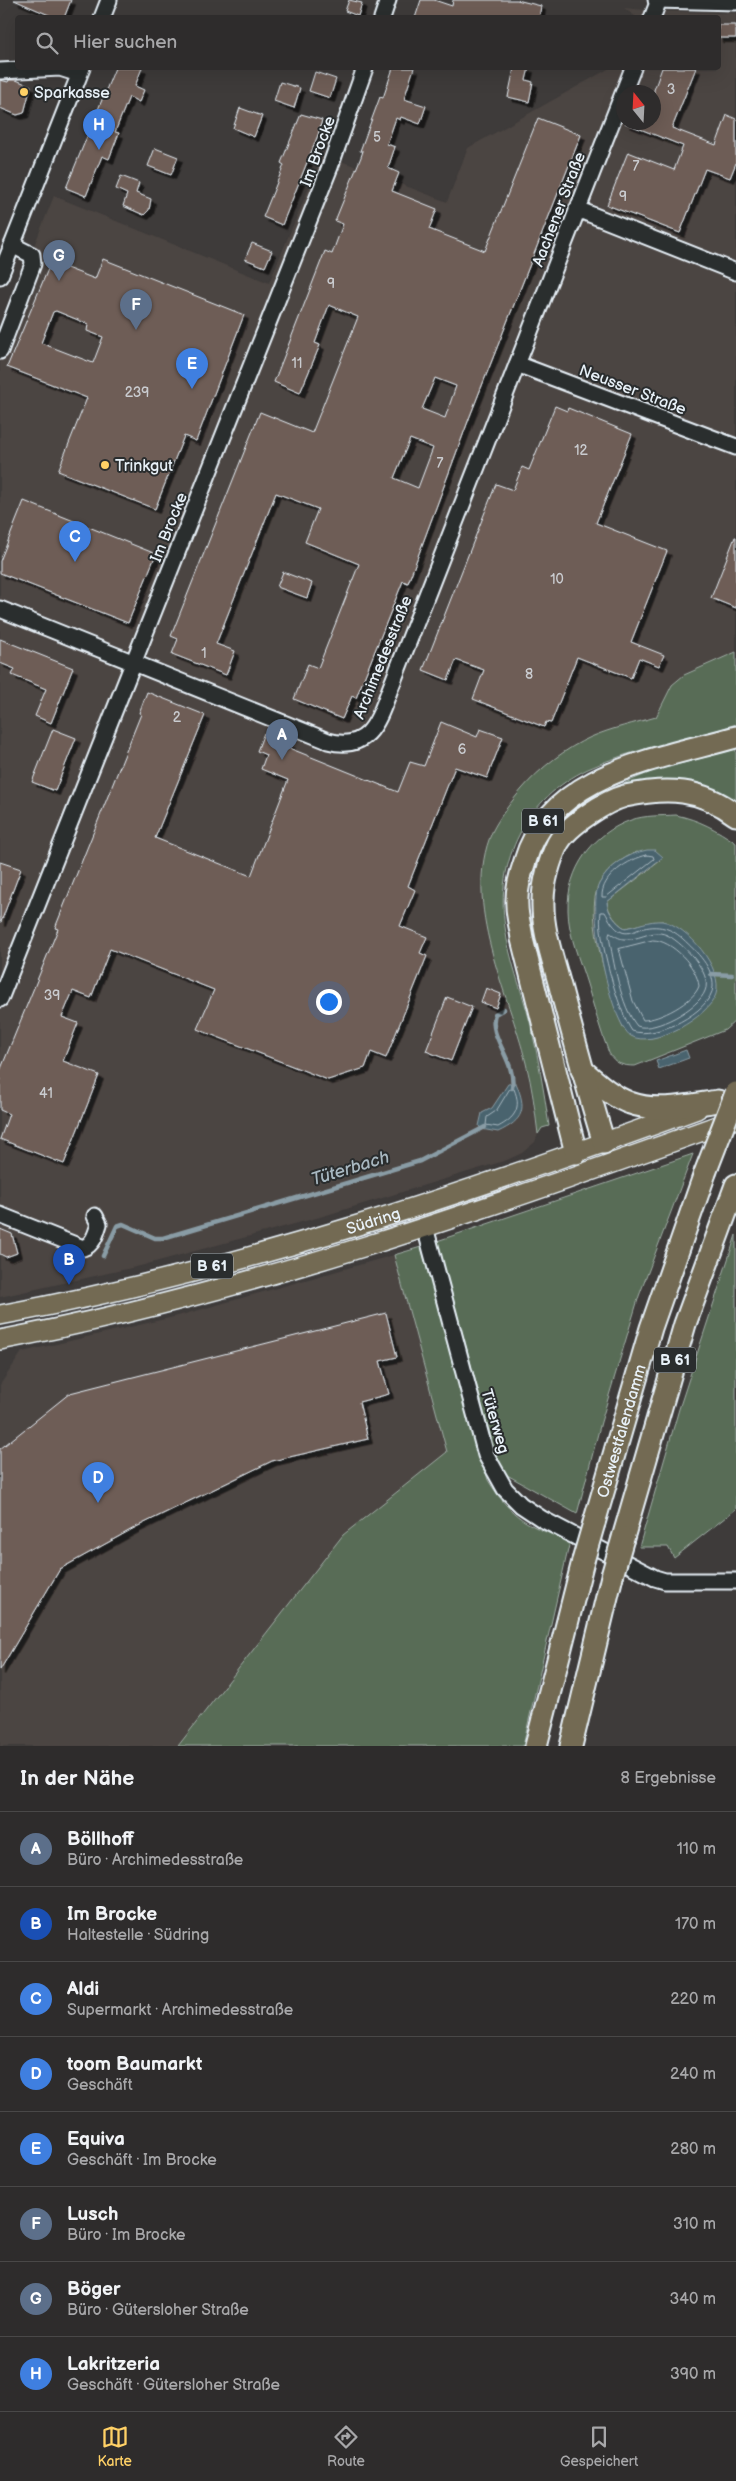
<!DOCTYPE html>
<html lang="de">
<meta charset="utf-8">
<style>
:root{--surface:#2e2c2c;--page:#3a3838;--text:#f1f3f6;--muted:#a7a7a9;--line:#494848;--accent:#ffd166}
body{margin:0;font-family:"Balsamiq Sans",sans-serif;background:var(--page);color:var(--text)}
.compass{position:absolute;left:616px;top:85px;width:45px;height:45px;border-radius:50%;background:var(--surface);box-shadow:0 5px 20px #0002;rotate:342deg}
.you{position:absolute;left:328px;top:1001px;width:18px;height:18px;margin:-12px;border:4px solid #fff;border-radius:50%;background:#1a73e8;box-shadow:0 0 0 8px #1a73e833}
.badge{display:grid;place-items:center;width:32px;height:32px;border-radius:50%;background:var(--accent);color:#fff;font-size:16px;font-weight:700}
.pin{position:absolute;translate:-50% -41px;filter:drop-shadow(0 1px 2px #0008)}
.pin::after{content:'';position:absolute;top:26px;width:18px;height:15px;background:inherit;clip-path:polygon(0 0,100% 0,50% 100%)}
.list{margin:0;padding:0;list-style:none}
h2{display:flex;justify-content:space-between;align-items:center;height:65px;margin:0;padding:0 20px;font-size:21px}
h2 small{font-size:16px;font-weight:400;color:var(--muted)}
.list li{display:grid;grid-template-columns:32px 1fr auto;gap:15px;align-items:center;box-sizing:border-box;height:75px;padding:0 20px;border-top:1px solid var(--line)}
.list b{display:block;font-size:19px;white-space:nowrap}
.list p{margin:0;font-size:16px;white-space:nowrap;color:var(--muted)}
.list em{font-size:16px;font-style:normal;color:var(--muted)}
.icon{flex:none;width:28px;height:28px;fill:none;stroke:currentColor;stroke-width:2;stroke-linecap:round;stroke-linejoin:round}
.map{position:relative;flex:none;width:736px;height:1746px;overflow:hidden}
.search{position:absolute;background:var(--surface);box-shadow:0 5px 20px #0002;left:15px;right:15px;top:15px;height:55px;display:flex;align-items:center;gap:12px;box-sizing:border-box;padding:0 18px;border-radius:5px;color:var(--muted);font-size:19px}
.sheet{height:665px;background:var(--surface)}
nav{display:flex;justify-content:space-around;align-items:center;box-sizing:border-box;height:70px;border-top:1px solid var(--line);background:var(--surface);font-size:14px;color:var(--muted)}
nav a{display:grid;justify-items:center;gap:2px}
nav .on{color:var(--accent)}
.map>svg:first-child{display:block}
.built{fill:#4c4542;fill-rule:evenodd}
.green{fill:#596c56;stroke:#a0aea7;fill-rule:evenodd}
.water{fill:#49636e;stroke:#899ca5}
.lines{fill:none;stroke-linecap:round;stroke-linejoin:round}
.shore{stroke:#a8b8c1;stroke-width:1}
.stream{stroke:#899ca5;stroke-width:4.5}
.building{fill:#6e5d56;stroke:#e8f1f8;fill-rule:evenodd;filter:url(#shadow)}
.minor-casing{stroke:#e8f1f8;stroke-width:19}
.major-casing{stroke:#e8f1f8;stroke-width:22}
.highway-casing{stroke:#e8f1f8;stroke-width:25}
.minor{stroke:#2a2d2e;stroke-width:15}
.major{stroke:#736b52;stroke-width:19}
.highway{stroke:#736b52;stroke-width:21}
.highway-bridge-casing{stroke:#e8f1f8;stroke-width:25;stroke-linecap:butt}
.highway-bridge{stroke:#736b52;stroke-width:21}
.poi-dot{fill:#ffd166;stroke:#2a2d2e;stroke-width:2}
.labels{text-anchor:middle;stroke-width:4;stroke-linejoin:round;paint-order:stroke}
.number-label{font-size:14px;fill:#caccd0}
.shield{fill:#2a2d2e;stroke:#afb6bb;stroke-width:1}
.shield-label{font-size:15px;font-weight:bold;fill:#e8f1f8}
.poi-label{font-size:16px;fill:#e8f1f8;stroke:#2a2d2e;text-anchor:start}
.street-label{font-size:16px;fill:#e8f1f8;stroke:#2a2d2e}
.water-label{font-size:18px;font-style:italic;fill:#a8b8c1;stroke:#2a2d2e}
</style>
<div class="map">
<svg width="736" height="1746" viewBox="0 0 736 1746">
<defs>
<filter id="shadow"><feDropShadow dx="4.5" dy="4.5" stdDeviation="0" flood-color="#0009"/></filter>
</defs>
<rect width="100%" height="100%" fill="#3e3b3a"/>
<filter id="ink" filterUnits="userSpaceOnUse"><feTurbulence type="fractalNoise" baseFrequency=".02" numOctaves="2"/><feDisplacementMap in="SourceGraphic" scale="10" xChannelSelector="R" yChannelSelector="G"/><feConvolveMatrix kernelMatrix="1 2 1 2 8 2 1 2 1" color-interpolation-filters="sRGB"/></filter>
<g filter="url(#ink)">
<path class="built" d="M 624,8 L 656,11 L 736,13 L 736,652 L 684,675 L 672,685 L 656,717 L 592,737 L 532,778 L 500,817 L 492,833 L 485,857 L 484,907 L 495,961 L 526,1063 L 538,1134 L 535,1142 L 522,1153 L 507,1160 L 320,1217 L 140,1266 L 0,1297 L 0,331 L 54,196 L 269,283 L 323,154 L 447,202 L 468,148 L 610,68 L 718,68 L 718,18 L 636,17 ZM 624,92 L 654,92 L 654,122 L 624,122 Z
M 394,1255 L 447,1452 L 343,1535 L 178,1746 L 0,1746 L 0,1385 L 22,1352 L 178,1316 Z"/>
<path class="green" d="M 736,652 L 736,724 C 688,741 635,747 588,769 C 526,798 495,861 505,927 C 509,959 522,991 530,1022 C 538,1056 544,1091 549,1126 L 542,1128 L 538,1134 C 535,1110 532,1086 526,1063 C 509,993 461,904 492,832 C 500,816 511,802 522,789 C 540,768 566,748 591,737 C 612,728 635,723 656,717 L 672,685 L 684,675 Z
M 736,749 L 736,800 C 693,777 660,777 613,788 L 653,771 Z
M 676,815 C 699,820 716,829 736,843 L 736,1020 L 725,1030 L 635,1066 C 623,1066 615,1064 609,1053 C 600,1030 594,1007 587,984 C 580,961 568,934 568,910 C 567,869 592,834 631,820 C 645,815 661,816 676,815 ZM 637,852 L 660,861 L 607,902 C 608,912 617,924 625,928 L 651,922 L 663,921 L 682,1027 C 662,1035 639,1048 623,1027 C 611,996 583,915 599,884 C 607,869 622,858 637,852 Z
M 693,1154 L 639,1296 L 601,1422 L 577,1514 L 507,1475 L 498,1463 L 437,1241 Z
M 736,1235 L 736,1509 L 674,1558 L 668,1547 L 639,1547 L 679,1409 Z
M 421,1247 L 488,1480 C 512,1519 528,1526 570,1541 L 523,1746 L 178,1746 L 343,1535 L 447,1452 L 394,1255 Z"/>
<path class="water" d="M 647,850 L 655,850 L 663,857 L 607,902 C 607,912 617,924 625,928 C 637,926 649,920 662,921 C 687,925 724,969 716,994 C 709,1017 652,1049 631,1036 C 610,1023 587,907 599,884 C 609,866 627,854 647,850 Z
M 686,1050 L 689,1058 L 659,1069 L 656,1061 Z
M 516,1083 C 527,1109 524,1120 498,1132 L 481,1129 L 479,1126 L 482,1113 L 492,1108 L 508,1084 Z"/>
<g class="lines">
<path class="shore" d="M 647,855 L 653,856 L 654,859 L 606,897 L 602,897 C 601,876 629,859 647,855 Z
M 601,912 L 605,912 C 609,919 614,929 622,932 C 627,934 633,932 637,930 C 655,924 669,926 683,939 C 696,951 714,968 713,987 C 711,1012 655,1040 632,1031 C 619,1013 596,933 601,912 Z
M 610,933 C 614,935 619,939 624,939 C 640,941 653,927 669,936 C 683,944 713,973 705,991 C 699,1008 654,1033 637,1026 C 621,1007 613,960 609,936 Z
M 653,940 C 672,940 697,967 699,986 C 694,1002 659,1020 643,1020 L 633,1001 L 619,949 Z
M 510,1089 L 514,1089 C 522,1108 515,1118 498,1127 L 486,1125 L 487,1117 L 496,1111 Z"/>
<path class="stream" d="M 711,974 L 732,975
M 504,1009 L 495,1014 C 487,1037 517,1061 512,1088
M 103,1256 L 117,1226 L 123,1224 L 155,1238 L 163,1238 L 420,1161 L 485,1127"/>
</g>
<path class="building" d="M 14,0 L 71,0 L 64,18 L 56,18 Z
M 349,0 L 362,3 L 358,16 L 345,11 Z
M 421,0 L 434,0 L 452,6 L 453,0 L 517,0 L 541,6 L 539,18 L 415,18 Z
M 718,25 L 736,25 L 736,38 L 718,38 Z
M 115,68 L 142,68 L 135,86 L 144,90 L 139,102 L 129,97 L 115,132 L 119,133 L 109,159 L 102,156 L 86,196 L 66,188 Z
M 393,68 L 414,68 L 404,99 L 426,106 L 420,124 L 401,117 L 400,120 L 396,118 L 387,144 L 395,147 L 388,168 L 399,173 L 392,191 L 437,209 L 429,229 L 485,251 L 538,118 L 581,135 L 470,416 L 408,583 L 403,581 L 356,698 L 352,696 L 342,719 L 294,699 L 308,664 L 318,668 L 359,564 L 305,542 L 318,509 L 276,493 L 216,644 L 235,651 L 226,675 L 172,654 L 178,639 L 171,636 L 260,412 L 312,433 L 358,317 L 329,305 L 315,343 L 320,345 L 300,393 L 274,382 L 325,251 L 332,254 L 343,224 L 335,221 L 361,157 L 363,151 L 360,151 L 380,97 L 383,98 ZM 435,378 L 456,386 L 445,418 L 422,409 ZM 410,439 L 433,448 L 418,488 L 394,478 Z
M 514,68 L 529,68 L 526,80 L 533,82 L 529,102 L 508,97 Z
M 662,68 L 696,68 L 672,128 L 716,145 L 727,115 L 736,119 L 736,163 L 730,178 L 705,169 L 680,233 L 607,205 L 628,152 L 674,170 L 683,146 L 625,123 L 654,122 L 654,90 Z
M 315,72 L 336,79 L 330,98 L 309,91 Z
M 0,80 L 8,82 L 9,80 L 16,80 L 31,86 L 24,113 L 17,115 L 0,108 Z
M 280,82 L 300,88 L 294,108 L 274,101 Z
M 240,108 L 262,116 L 254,137 L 233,128 Z
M 301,114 L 322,120 L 318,135 L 282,225 L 263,217 L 284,165 L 281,163 Z
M 155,148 L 178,157 L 171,175 L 148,166 Z
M 121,176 L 139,183 L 136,193 L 151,199 L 149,210 L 144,215 L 123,206 L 127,194 L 116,189 Z
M 252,243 L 272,251 L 265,267 L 245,259 Z
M 103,259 L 244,315 L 196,441 L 184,436 L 155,509 L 58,471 L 87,398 L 7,367 L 51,262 L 95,279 ZM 56,311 L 88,324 L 87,331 L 103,337 L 93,363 L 41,343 L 53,312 Z
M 555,406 L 567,411 L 568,408 L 632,434 L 596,523 L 667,551 L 631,642 L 664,655 L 659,666 L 639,658 L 631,678 L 577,657 L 551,723 L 546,722 L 544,727 L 473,699 L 484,670 L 456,660 L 448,680 L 423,670 L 496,484 L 513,490 L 522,467 L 529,470 Z
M 24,501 L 156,554 L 128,623 L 0,573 L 0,561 Z
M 735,537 L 736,537 L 736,608 L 711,598 Z
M 283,572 L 312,583 L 307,598 L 277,587 Z
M 0,639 L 73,668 L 51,723 L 35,716 L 46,689 L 12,675 L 15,669 L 0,663 Z
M 147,692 L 205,715 L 155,838 L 251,876 L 288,780 L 261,769 L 266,755 L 257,751 L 264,733 L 291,744 L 289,748 L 398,792 L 410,762 L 424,766 L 441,722 L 477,737 L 480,729 L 503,737 L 487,778 L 455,767 L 408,886 L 415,890 L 400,926 L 427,937 L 420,953 L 427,956 L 386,1058 L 371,1052 L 365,1068 L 328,1080 L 197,1029 L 214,990 L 110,949 L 91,998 L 73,991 L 62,1017 L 78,1023 L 63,1061 L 99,1075 L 64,1164 L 0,1139 L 9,1114 L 0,1110 L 0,1071 L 58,929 L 55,928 L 141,714 L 139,713 Z
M 53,729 L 76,738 L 55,791 L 32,782 Z
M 0,862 L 21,869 L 1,922 L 0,922 Z
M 486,988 L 501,994 L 496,1008 L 481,1002 Z
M 447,997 L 472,1007 L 451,1061 L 426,1051 Z
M 0,1229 L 12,1234 L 17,1253 L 6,1257 L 0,1254 Z
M 386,1313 L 397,1357 L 380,1361 L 389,1394 L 359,1402 L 368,1439 L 272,1461 L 136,1527 L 60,1569 L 0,1670 L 0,1449 L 70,1393 Z"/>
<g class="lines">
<defs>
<path id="minor" d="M 656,0 L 736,2
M 102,18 L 109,0
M 382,18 L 388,0
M 652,18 L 659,0
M 0,71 L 60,68 L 79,74
M 577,209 L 736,272
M 0,276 L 82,68
M 0,351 L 33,264 L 32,255 L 12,245
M 517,364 L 736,447
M 0,609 L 328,741 C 372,753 379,716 392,684 L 633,68
M 0,999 L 330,167 L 365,68
M 0,1215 L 83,1248 C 93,1245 96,1234 99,1224 L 95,1216
M 425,1227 L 486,1455 L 505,1489 L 521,1505 L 542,1519 L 655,1578 L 665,1581 L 736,1581"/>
<g id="major">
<path id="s1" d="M 0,1315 C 239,1271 470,1192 697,1109"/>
<path d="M 0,1340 C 251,1292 493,1207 733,1120"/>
</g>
<g id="highway">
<path d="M 582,1070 C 597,1082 612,1097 630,1103 C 657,1113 690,1105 718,1101"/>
<path d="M 604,1143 C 588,1091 574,1039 560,986 C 553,959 542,930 543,901 C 543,883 550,859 558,843 C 568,825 606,801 625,796 C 667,787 701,788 736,815"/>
<path d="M 576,1153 L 522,939 C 521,928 517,917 517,906 C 516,891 520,875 525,861 C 551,772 659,759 736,737"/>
<path id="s2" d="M 594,1523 L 651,1328 L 705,1173"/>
<path d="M 623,1538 L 685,1324 L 736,1185"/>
<path d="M 536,1746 L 583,1561"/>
<path d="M 571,1746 L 612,1576"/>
</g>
</defs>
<use href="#minor" class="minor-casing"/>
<use href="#major" class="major-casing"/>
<use href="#highway" class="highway-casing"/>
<use href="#minor" class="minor"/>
<use href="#major" class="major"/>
<use href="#highway" class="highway"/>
<defs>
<path id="highway-bridge" d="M 705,1173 L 736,1093
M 583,1561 L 594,1523
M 612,1576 L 623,1538"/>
</defs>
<use href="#highway-bridge" class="highway-bridge-casing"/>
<use href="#highway-bridge" class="highway-bridge"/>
</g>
</g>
<g class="poi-dot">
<circle cx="24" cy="92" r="5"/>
<circle cx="105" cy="465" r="5"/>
</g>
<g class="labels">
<g class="number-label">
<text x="671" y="94">3</text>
<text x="377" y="142">5</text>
<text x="636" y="171">7</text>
<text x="623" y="201">9</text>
<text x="331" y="288">9</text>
<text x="297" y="368">11</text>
<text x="137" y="397">239</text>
<text x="581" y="455">12</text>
<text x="440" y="468">7</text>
<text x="557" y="584">10</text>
<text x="204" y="658">1</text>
<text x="529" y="679">8</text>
<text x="177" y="722">2</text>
<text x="462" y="754">6</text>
<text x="52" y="1000">39</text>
<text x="46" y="1098">41</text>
</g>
<g class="shield">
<rect x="522" y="808.5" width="42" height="25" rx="4"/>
<rect x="191" y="1253.5" width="42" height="25" rx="4"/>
<rect x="654" y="1347.5" width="42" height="25" rx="4"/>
</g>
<g class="shield-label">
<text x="543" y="826">B 61</text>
<text x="212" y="1271">B 61</text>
<text x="675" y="1365">B 61</text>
</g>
<g class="poi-label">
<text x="34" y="98">Sparkasse</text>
<text x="115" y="471">Trinkgut</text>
</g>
<g class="street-label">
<text transform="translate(317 151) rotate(-70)" y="6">Im Brocke</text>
<text transform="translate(558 209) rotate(-69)" y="6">Aachener Straße</text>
<text transform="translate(633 389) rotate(21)" y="6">Neusser Straße</text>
<text transform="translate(168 527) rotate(-68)" y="6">Im Brocke</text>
<text transform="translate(382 657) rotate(-68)" y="6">Archimedesstraße</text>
<text dy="6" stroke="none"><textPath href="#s1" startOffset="385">Südring</textPath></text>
<text transform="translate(496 1421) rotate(74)" y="6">Tüterweg</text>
<text dy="6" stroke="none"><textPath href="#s2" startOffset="96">Ostwestfalendamm</textPath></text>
</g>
<g class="water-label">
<text transform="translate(350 1168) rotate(-17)" y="6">Tüterbach</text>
</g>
</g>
</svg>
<svg class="compass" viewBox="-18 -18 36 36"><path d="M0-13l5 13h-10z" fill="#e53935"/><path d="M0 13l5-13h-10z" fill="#a7a7a9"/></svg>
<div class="you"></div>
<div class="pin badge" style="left:282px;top:760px;background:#5c6f8a">A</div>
<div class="pin badge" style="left:69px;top:1285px;background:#1a4fb4">B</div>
<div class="pin badge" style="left:75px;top:562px;background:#3f7fe0">C</div>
<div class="pin badge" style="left:98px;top:1503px;background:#3f7fe0">D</div>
<div class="pin badge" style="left:192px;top:389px;background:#3f7fe0">E</div>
<div class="pin badge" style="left:136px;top:330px;background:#5c6f8a">F</div>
<div class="pin badge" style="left:59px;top:281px;background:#5c6f8a">G</div>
<div class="pin badge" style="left:99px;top:150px;background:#3f7fe0">H</div>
<div class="search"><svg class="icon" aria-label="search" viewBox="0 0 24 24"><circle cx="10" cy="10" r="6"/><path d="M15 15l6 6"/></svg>Hier suchen</div>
</div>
<section class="sheet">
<h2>In der Nähe<small>8 Ergebnisse</small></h2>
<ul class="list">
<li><span class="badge" style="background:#5c6f8a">A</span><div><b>Böllhoff</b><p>Büro · Archimedesstraße</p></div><em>110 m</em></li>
<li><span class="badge" style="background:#1a4fb4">B</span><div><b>Im Brocke</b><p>Haltestelle · Südring</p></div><em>170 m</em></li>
<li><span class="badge" style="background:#3f7fe0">C</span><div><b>Aldi</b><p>Supermarkt · Archimedesstraße</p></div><em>220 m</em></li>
<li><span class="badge" style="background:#3f7fe0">D</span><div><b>toom Baumarkt</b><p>Geschäft</p></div><em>240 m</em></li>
<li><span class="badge" style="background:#3f7fe0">E</span><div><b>Equiva</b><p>Geschäft · Im Brocke</p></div><em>280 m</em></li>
<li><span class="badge" style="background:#5c6f8a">F</span><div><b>Lusch</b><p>Büro · Im Brocke</p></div><em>310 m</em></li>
<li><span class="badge" style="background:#5c6f8a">G</span><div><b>Böger</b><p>Büro · Gütersloher Straße</p></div><em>340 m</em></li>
<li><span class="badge" style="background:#3f7fe0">H</span><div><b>Lakritzeria</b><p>Geschäft · Gütersloher Straße</p></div><em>390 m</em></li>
</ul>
</section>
<nav>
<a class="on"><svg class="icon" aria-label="map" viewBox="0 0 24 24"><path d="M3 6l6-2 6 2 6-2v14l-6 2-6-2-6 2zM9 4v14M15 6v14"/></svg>Karte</a>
<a><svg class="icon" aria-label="directions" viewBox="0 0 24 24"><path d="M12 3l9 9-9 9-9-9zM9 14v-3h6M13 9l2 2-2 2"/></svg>Route</a>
<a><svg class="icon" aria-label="saved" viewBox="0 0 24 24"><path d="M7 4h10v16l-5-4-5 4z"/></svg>Gespeichert</a>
</nav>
